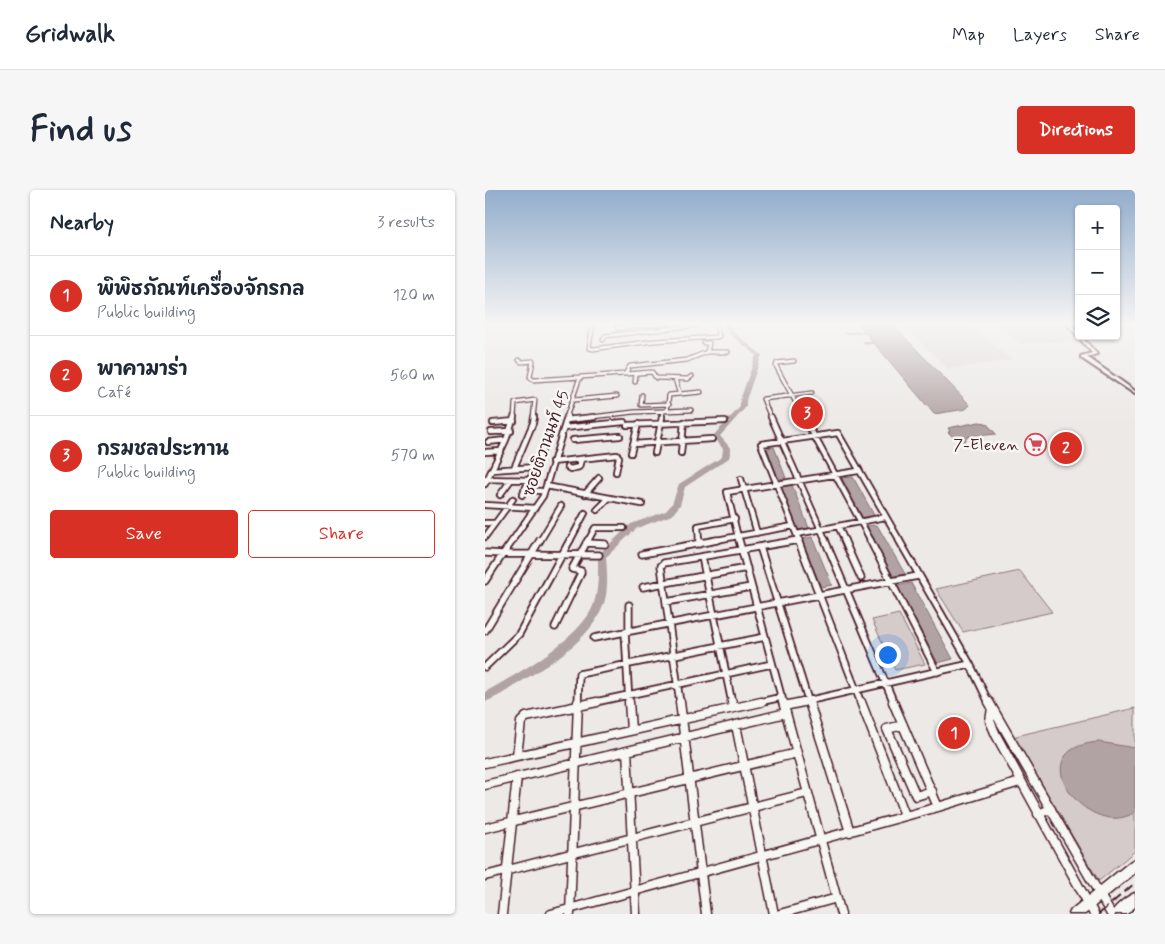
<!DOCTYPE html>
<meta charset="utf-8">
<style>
:root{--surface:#fff;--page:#f6f6f7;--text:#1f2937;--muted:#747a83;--line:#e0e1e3;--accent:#d93025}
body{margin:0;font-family:Mynerve,"Playpen Sans Thai",sans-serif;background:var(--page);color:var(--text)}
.controls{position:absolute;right:15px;top:15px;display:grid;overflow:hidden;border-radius:5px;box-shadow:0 1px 4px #0004}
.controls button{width:45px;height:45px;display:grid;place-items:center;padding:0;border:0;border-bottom:1px solid var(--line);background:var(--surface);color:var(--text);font:25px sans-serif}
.you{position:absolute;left:402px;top:464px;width:18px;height:18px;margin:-12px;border:4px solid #fff;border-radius:50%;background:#1a73e8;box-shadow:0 0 0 8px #1a73e833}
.badge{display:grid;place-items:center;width:32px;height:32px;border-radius:50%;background:var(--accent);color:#fff;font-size:16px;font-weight:700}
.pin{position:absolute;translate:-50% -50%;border:2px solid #fff;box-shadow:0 1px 5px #0006}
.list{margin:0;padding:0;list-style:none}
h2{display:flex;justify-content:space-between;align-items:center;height:65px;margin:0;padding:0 20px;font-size:21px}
h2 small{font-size:16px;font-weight:400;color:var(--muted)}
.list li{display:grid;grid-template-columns:32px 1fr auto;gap:15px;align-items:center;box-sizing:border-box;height:80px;padding:0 20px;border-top:1px solid var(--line)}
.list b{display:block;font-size:19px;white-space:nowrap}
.list p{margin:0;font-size:16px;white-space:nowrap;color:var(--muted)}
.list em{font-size:16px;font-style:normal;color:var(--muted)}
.actions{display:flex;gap:10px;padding:15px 20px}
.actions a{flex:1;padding:11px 0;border:1px solid var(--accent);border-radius:5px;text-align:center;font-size:18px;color:var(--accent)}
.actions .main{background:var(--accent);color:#fff}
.icon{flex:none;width:28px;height:28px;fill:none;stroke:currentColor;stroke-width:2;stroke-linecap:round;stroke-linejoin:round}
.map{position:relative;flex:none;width:650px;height:724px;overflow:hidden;border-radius:5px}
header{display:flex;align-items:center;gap:30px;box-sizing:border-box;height:70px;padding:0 25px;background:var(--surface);border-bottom:1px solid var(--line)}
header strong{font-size:24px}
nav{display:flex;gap:28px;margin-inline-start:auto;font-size:18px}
.intro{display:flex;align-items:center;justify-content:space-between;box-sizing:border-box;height:120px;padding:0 30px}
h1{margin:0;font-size:35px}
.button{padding:12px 22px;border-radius:5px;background:var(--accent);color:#fff;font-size:18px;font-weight:700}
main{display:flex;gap:30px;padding:0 30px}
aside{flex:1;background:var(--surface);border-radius:5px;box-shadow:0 1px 4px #0004}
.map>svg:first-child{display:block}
.built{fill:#e0dad8}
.green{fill:#d4cbca;stroke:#8f757a}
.water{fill:#b1a2a3;stroke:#886e73}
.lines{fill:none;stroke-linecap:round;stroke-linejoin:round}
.river{fill:#b1a2a3;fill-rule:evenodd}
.street-far3-casing{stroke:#4a1f2b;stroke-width:5.5}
.street-far2-casing{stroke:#4a1f2b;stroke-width:8}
.street-far1-casing{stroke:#4a1f2b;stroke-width:9}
.street-casing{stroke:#4a1f2b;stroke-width:11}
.secondary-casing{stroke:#4a1f2b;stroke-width:4}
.primary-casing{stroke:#4a1f2b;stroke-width:3}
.street-far3{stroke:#f6f6f2;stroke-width:3}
.street-far2{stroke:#f6f6f2;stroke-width:4.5}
.street-far1{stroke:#f6f6f2;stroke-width:5.5}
.street{stroke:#f6f6f2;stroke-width:8}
.secondary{fill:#f6f6f2;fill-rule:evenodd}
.primary{fill:#f6f6f2;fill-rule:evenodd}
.rail{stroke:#4a1f2b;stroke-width:2;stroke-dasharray:11 5.5;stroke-linecap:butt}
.labels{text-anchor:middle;stroke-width:5;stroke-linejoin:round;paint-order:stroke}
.far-street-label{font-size:16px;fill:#4a1f2b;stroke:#f6f6f2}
.far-poi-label{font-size:16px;fill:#4a1f2b;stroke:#f6f6f2;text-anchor:end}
</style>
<header>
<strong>Gridwalk</strong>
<nav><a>Map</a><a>Layers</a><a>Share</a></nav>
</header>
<div class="intro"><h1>Find us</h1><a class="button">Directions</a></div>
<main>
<aside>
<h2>Nearby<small>3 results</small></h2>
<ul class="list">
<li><span class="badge">1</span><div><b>พิพิธภัณฑ์เครื่องจักรกล</b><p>Public building</p></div><em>120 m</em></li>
<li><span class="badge">2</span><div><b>พาคามาร่า</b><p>Café</p></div><em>560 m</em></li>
<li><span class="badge">3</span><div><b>กรมชลประทาน</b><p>Public building</p></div><em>570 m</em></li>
</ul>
<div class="actions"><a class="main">Save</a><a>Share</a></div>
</aside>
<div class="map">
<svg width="650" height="724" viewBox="0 0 650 724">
<rect width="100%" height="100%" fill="#ece9e6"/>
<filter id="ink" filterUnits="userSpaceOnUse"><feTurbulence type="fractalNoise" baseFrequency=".02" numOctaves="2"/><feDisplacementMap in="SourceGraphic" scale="10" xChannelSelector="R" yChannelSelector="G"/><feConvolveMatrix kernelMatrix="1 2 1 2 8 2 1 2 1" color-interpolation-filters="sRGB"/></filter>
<g filter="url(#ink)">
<path class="built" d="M 417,133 L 481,133 L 527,170 L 463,179 Z
M 510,133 L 581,133 L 596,151 L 535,153 Z"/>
<path class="green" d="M 535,381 L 567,422 L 478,442 L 451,399 Z
M 414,424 L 440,474 L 410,480 L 387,430 Z
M 650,518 L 650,661 L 614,691 L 530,549 L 531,546 Z"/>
<path class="water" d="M 373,133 L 406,133 L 485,215 L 481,219 L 449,224 L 389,153 L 380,154 L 378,152 L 387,151 L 381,143 L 360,143 L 380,142 Z
M 494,232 L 501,233 L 511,244 L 482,247 L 480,251 L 473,252 L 463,242 L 465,241 L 463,238 Z
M 289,257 L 301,288 L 293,289 L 282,258 Z
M 368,287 L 390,327 L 378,329 L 357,288 Z
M 307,295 L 324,338 L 312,340 L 296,297 Z
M 392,335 L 420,384 L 408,386 L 381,336 Z
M 327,347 L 347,395 L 336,397 L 317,349 Z
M 426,393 L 468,469 L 453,473 L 412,396 Z
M 614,552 L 650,558 L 650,622 C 604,653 531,558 614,552 Z"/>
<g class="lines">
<path class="river" d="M 238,133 L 243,133 L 248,142 L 277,165 L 261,210 L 261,217 L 235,246 L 246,259 L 244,268 L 200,297 L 195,315 L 187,325 L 152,338 L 121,367 C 122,383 124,401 118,416 C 106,449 65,474 37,491 C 25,499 13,507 0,512 L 0,502 C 31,485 95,449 108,416 C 114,400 113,382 113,366 L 114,364 L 146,334 L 181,321 L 187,314 L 194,294 L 237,267 L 238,259 L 228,246 L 255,217 L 255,210 L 271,165 L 245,144 Z"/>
<defs>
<path id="street-far3" d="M 108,133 L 104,158 L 108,159 L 169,151 L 232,147 L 234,146 L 230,133
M 132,133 L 133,138 L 184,133
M 118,150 L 120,146 L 214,135
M 219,153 L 224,153 L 222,162
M 34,170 L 36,172 L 48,171 L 45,187 L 48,190 L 95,187
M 309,171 L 292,173 L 291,176 L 319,228
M 140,184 L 167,182 L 171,188 L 203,189 L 207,186
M 190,189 L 194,202
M 150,192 L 151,183
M 157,205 L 156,215 L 184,214
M 89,210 L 132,206
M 182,221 L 184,205 L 216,202
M 29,228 L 30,213 L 50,210 L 48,228
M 81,228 L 95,187 L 140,184 L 145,176 L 202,170 L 222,162 L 243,162
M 98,228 L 149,222 L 206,220
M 177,228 L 178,221
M 286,228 L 278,209 L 327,203"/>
<path id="street-far2" d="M 286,227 L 341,351
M 319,227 L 386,351
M 81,230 L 109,227
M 8,233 L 29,231
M 142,235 L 240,231
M 79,238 L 139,232
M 6,242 L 26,241
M 21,250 L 29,227
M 88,250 L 135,246
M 148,254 L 227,249
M 0,262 L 16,261
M 146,263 L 153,234
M 170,263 L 177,227
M 196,263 L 199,232
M 67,272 L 132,265 L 134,267 L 131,282
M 51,277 L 67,233
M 82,277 L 85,279 L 94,277 L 96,270
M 29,278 L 48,233 L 49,227
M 7,280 L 51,277 L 37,305
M 0,289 L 46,290
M 256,289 L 272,343
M 0,294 L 21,250 L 3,252
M 61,296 L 157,314
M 39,300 L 56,301
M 100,304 L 114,288
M 15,305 L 26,290
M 0,315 L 50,318
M 112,320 L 124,308
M 0,333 L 10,333
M 353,336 L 360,351
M 312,344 L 400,327
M 0,347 L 28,309
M 27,351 L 58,306 L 82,227
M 55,351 L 76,316
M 85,351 L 100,323
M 103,351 L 110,338 L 139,338
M 214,351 L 213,336 L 250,329
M 226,351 L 308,336
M 254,351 L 242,302 L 373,281
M 306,351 L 314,350
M 314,351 L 276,254 L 353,243 L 415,351"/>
<path id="street-far1" d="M 214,350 L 214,354
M 254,350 L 298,513
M 313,350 L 376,513
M 340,350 L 409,513
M 359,350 L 376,388
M 385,350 L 452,482
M 414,350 L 485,474 L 504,513
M 101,353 L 120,354
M 275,357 L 324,513
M 0,363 L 18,364 L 28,350
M 157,364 L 232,350
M 217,367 L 247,513
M 0,391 L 18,364 L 114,365
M 158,397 L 262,378
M 181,412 L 266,397
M 144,415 L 144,441
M 70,437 L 96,383 L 96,381 L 87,379 L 103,350
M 0,441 L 55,350
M 140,442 L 144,513
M 109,448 L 433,386
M 0,477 L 34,444 L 85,350
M 93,513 L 94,484 L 280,447
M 106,513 L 287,474
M 195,513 L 176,376 L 179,373 L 314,350
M 270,513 L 297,507
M 313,513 L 485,474"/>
<path id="street" d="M 144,512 L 146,540
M 195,512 L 221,724
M 247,512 L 248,518
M 298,512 L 356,724
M 324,512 L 365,642
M 376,512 L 420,625
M 408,512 L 453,617
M 504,512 L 626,724
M 299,516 L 318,512
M 507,518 L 505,531 L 511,545 L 609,724
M 251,535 L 289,724
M 418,535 L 402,539 L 431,606 L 447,601
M 142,561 L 151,724
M 32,565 L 36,532 L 41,527 L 112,512
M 0,573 L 276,512
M 0,595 L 301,523
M 553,624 L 566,619
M 0,638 L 312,563
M 0,686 L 322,603
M 17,724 L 32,587
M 66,724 L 453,617 L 535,592
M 85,724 L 93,512
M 295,724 L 352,708"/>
<path id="secondary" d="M 581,133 L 585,133 L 594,143 L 594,146 L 596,146 L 612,164 L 602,167 L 650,201 L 650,204 L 596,168 L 596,166 L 607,163 Z"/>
<path id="primary" d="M 650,669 L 650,683 L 600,724 L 584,724 L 586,720 L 646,671 Z
M 650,703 L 650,717 L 642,724 L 626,724 C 629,716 642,706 650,703 Z"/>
</defs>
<use href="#street-far3" class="street-far3-casing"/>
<use href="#street-far2" class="street-far2-casing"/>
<use href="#street-far1" class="street-far1-casing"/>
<use href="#street" class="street-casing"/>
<use href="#secondary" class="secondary-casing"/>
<use href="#primary" class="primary-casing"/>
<use href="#street-far3" class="street-far3"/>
<use href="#street-far2" class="street-far2"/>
<use href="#street-far1" class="street-far1"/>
<use href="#street" class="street"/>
<use href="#secondary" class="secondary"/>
<use href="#primary" class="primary"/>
<path class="rail" d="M 614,724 L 650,693"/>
</g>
</g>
<linearGradient id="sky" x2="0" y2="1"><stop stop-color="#92adcc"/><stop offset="0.57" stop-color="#f6f5f4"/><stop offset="1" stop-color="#f6f5f4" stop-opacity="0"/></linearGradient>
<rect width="650" height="235" fill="url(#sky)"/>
<defs>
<symbol id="supermarket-ring" viewBox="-11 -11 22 22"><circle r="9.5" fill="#f6f6f2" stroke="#d1495b" stroke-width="1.5"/><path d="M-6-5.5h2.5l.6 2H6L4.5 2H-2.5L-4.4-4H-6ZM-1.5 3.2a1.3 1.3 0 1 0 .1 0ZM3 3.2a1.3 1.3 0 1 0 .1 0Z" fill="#d1495b"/></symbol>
</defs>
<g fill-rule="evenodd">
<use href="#supermarket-ring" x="538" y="242" width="25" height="25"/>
</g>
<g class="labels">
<g class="far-street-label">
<text transform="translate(60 253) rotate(-71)" y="6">ซอยติวานนท์ 45</text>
</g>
<g class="far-poi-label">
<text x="534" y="260">7-Eleven</text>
</g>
</g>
</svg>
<div class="controls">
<button>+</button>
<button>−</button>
<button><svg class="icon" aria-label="layers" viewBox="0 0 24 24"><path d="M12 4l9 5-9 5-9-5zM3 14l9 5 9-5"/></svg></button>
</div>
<div class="you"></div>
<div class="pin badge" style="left:469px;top:543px">1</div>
<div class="pin badge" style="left:581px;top:258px">2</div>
<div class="pin badge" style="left:322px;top:223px">3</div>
</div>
</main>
